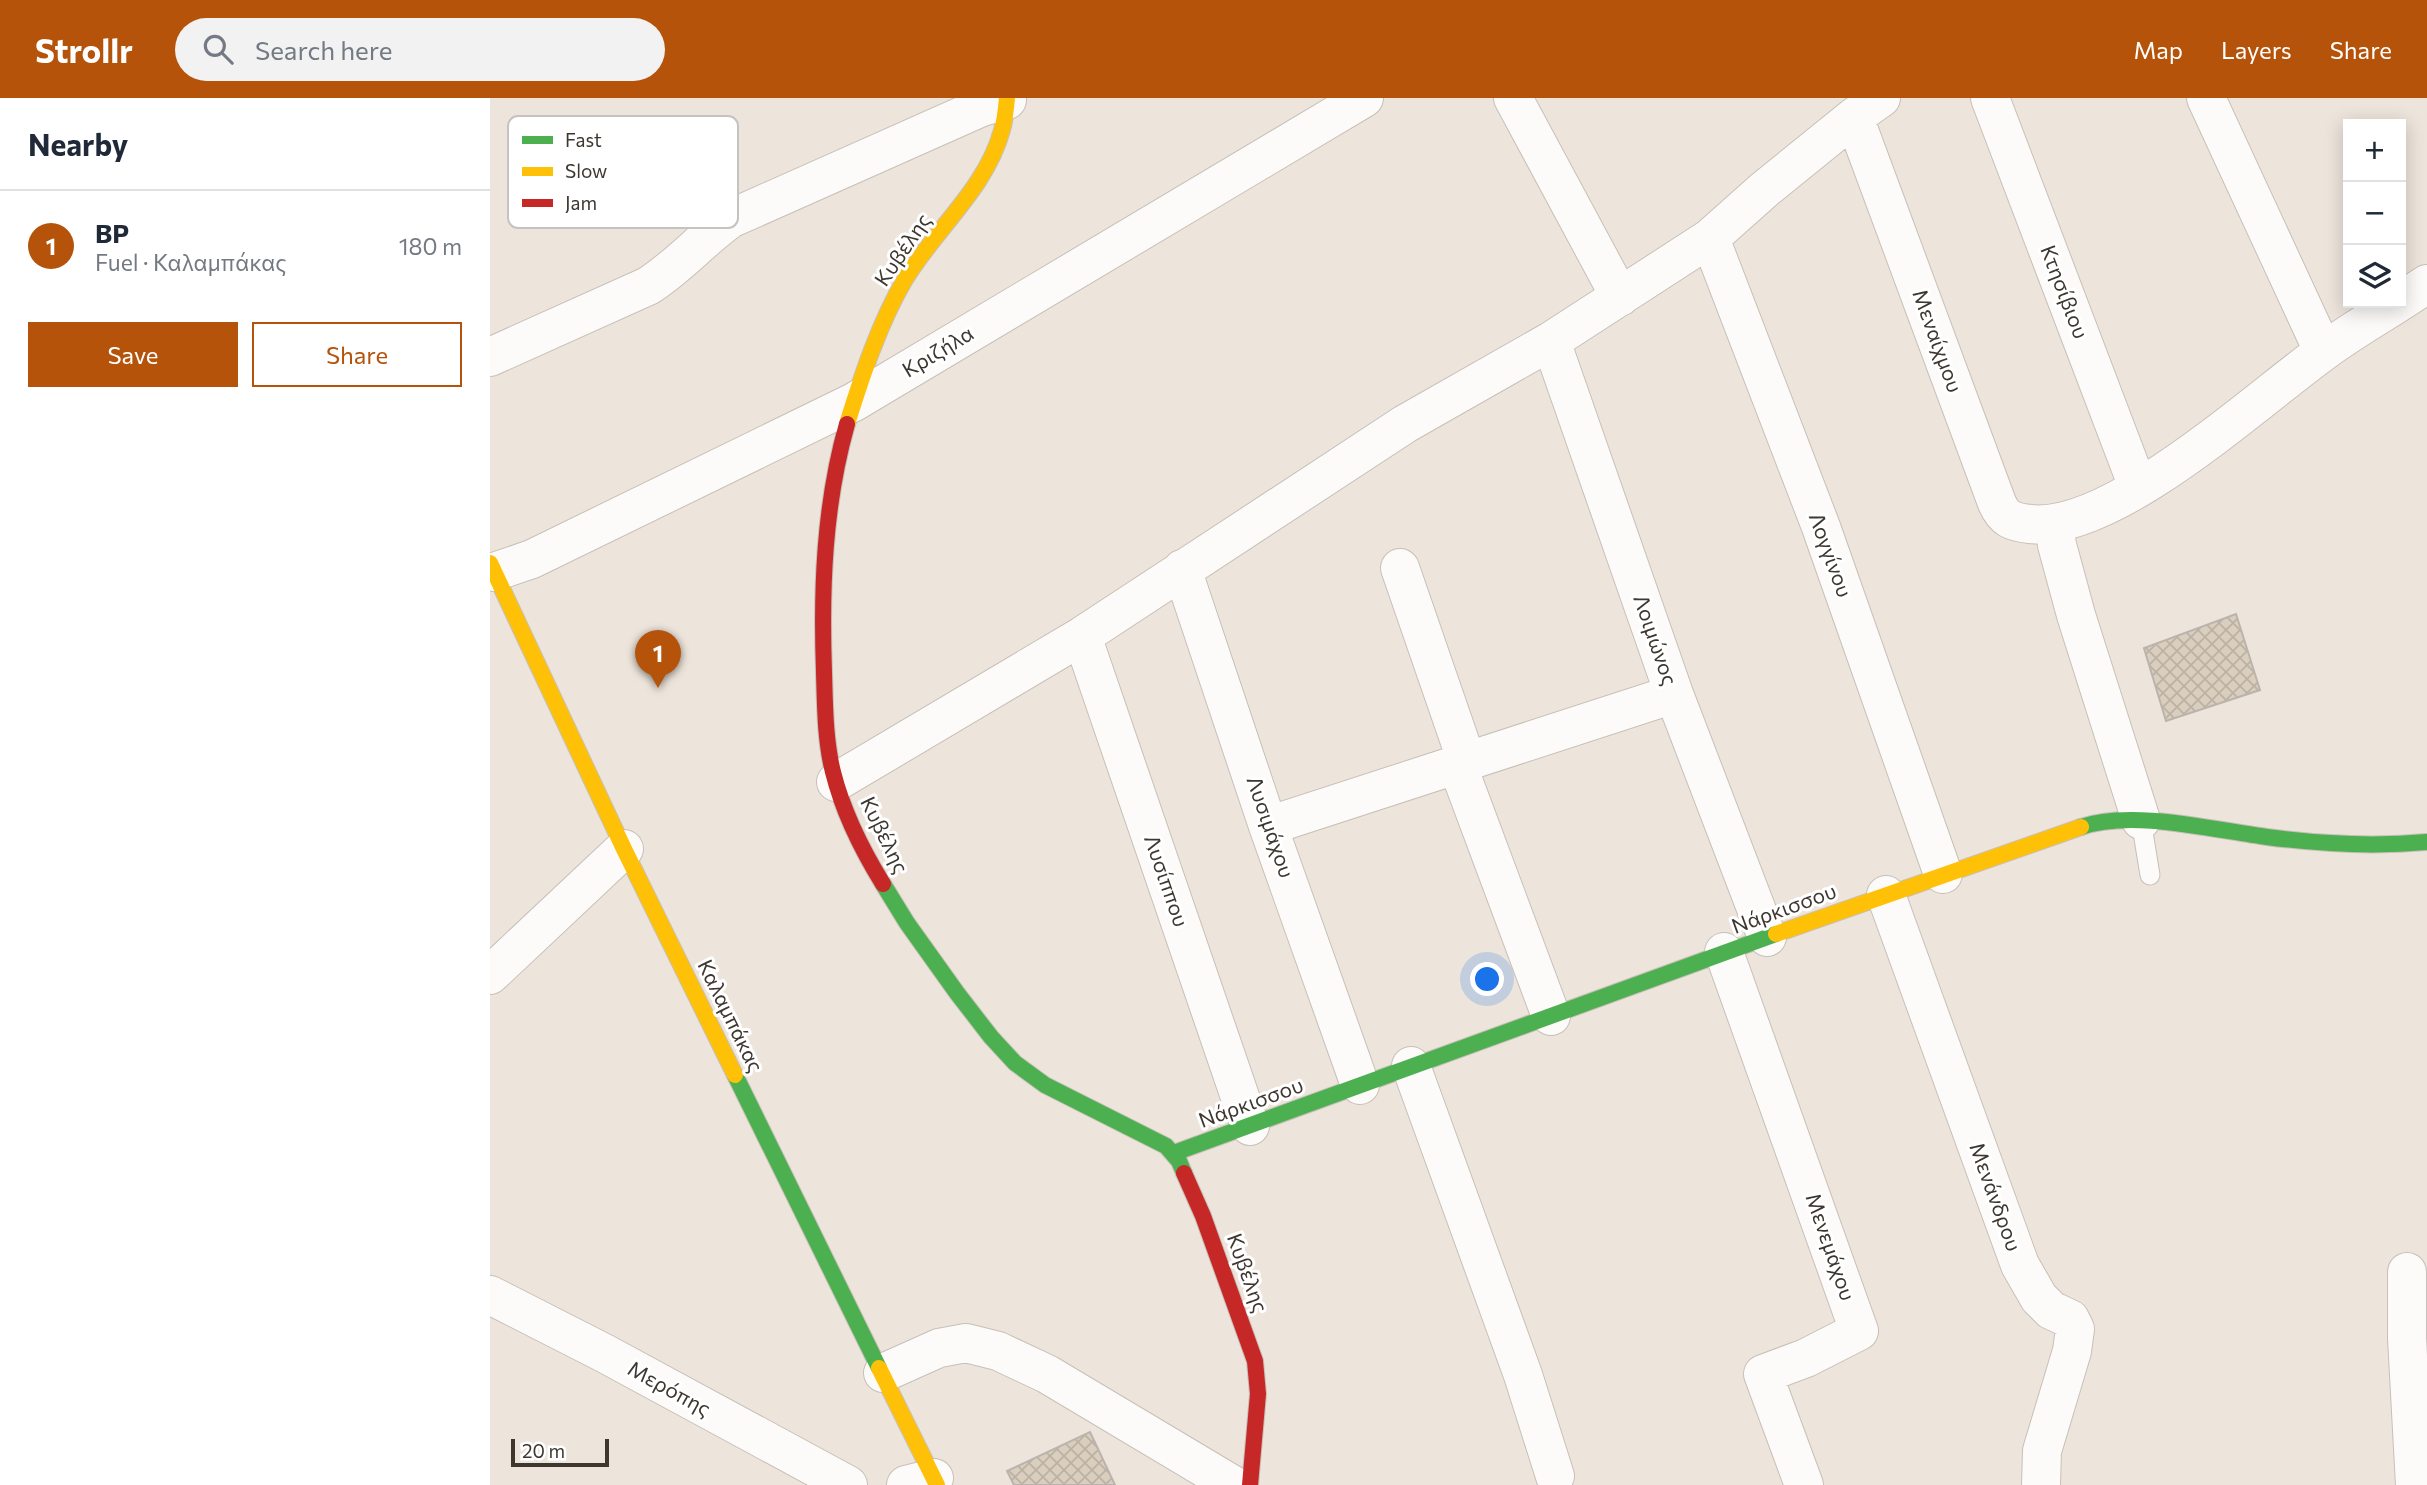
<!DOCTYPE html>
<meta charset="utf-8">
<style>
:root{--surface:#fff;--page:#f2f2f3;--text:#1f2937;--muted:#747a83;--line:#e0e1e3;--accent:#b45309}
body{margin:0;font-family:Commissioner,sans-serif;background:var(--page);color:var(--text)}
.controls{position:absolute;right:21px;top:21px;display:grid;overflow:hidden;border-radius:0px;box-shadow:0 4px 18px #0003}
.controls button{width:63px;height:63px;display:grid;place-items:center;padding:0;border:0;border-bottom:2px solid var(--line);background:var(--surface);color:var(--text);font:35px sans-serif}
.scale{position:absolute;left:21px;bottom:18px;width:98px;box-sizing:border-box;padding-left:7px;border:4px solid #3e3730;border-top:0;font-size:19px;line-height:24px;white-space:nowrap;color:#3e3730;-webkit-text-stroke:5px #fff;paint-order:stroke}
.you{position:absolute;left:998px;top:882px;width:24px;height:24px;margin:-18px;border:5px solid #fff;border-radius:50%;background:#1a73e8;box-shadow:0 0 0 10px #1a73e833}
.badge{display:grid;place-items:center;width:46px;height:46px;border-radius:50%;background:var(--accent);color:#fff;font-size:23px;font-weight:700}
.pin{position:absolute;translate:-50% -58px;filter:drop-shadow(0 2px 4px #0008)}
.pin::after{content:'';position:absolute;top:37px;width:24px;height:21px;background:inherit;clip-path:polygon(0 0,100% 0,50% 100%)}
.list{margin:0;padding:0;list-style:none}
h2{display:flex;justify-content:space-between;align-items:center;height:91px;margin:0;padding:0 28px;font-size:30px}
h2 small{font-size:23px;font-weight:400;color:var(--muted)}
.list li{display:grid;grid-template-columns:46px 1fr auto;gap:21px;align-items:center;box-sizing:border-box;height:112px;padding:0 28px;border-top:2px solid var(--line)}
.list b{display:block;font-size:26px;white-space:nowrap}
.list p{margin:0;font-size:23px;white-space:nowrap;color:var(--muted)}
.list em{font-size:23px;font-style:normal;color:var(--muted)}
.actions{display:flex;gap:14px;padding:21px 28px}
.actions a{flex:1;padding:16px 0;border:2px solid var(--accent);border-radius:0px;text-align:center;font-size:24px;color:var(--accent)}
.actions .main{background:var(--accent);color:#fff}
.icon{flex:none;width:38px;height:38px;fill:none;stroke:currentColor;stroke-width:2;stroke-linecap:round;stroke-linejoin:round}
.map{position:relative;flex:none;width:1937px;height:1387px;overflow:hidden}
header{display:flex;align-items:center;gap:42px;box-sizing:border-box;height:98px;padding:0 35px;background:var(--accent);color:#fff}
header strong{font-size:33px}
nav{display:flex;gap:38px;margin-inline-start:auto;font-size:24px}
.search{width:490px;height:63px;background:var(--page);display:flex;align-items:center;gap:18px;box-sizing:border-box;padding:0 24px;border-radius:38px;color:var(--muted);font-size:26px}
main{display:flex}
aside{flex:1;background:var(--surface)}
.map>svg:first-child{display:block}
.building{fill:url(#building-cross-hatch);stroke:#bbb4ad;stroke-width:2}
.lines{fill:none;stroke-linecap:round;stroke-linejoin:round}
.lane-casing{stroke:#c7c0b8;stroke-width:21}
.street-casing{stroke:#c7c0b8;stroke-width:40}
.fast-casing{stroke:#c7c0b8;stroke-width:18}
.slow-casing{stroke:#c7c0b8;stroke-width:18}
.jam-casing{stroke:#c7c0b8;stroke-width:18}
.lane{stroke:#fcfbfa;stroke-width:19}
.street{stroke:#fcfbfa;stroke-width:38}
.fast{stroke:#4caf50;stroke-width:16}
.slow{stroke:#ffc107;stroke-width:16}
.jam{stroke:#c62828;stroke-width:16}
.labels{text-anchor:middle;stroke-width:6;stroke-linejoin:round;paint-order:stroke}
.street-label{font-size:21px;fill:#3e3730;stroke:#fff}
.key{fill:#fff;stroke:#c5c3c1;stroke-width:2}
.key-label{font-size:19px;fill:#3e3730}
</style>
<header>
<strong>Strollr</strong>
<div class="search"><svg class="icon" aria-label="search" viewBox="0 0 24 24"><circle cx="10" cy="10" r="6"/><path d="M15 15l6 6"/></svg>Search here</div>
<nav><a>Map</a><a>Layers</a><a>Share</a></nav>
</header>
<main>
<aside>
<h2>Nearby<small></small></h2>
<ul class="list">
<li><span class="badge">1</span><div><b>BP</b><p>Fuel · Καλαμπάκας</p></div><em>180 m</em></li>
</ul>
<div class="actions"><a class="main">Save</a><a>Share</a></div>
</aside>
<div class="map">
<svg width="1937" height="1387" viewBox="0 0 1937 1387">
<defs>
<pattern id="building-cross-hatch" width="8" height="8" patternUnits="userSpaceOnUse" patternTransform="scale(1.75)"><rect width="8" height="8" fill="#dacebf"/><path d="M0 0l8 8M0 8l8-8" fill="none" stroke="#bcb2a4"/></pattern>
</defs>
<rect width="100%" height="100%" fill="#ede4db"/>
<path class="building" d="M 1746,516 L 1770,592 L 1676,623 L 1654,550 Z
M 600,1334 L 625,1387 L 524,1387 L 517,1373 Z"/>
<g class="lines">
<defs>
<path id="lane" d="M 1651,722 L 1660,777"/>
<path id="street" d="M 1023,0 L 1130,199
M 1500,0 L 1648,389
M 1716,0 L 1833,253
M 1364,19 L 1507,405 C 1514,421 1522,424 1540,426 C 1623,435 1766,302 1833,254 C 1857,236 1883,221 1908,205
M 1220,140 L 1331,429 L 1453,776
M 1911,203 L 1937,186
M 1061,243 L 1184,596 L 1277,839
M 0,259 L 158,188 C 188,169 211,142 240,121 L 492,9 L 517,2
M 1564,426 L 1567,447 L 1586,517 L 1651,722
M 910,470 L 977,664
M 692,471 L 778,728 L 870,987
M 4,474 L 42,461 L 364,304 L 874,0
M 592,538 L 760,1028
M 967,666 L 1061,918
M 346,684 L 592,538 L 915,326 L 1061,243 L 1220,140 L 1275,91 L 1364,19 L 1391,0
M 778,728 L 1184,596
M 1396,797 L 1530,1167 L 1549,1200 L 1561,1212 L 1580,1221 L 1585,1231 L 1582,1253 L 1552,1353 L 1551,1387
M 1234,854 L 1369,1233 L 1316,1260 L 1273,1276 L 1314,1387
M 0,877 L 134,751
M 921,968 L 1033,1277 L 1065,1378
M 1917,1174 L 1917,1240 L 1925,1387
M 0,1197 L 114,1255 L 358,1387
M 393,1275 L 449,1250 L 476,1245 L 508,1253 L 557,1276 L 743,1387
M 416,1387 L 444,1380"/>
<path id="fast" d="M 1591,729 C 1641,711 1724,732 1777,739 C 1830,746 1883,749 1937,744
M 393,786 L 417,825 L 467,895 L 501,939 L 525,965 L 555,987 L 676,1048 L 689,1063 L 694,1075
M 245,977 L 389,1270
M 684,1055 L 1286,836"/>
<path id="slow" d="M 357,326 C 372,278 389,226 414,183 C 445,131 496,91 512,32 C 515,22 516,10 517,0
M 0,465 L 134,751 L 245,977
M 1286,836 L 1591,729
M 389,1270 L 447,1387"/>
<path id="jam" d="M 357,326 C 334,407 331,491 334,574 C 335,608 335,642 343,674 C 353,714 372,752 393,786
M 694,1075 L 713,1118 L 765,1263 L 768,1296 L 760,1387"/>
</defs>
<use href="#lane" class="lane-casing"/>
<use href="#street" class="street-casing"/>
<use href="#fast" class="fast-casing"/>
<use href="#slow" class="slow-casing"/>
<use href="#jam" class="jam-casing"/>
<use href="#lane" class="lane"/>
<use href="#street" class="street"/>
<use href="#fast" class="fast"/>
<use href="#slow" class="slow"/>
<use href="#jam" class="jam"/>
</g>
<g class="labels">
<g class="street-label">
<text transform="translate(413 152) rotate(-56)" y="7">Κυβέλης</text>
<text transform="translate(1574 194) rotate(69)" y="7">Κτησίβιου</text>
<text transform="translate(1447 243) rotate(70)" y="7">Μεναίχμου</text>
<text transform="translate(448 254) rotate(-31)" y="7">Κριζήλα</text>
<text transform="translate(1340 457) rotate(70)" y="7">Λογγίνου</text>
<text transform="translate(1165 542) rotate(71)" y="7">Λοιμώνος</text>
<text transform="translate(780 729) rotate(71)" y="7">Λυσιμάχου</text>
<text transform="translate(394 737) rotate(64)" y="7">Κυβέλης</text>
<text transform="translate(676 783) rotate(71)" y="7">Λυσίππου</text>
<text transform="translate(1294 811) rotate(-20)" y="7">Νάρκισσου</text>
<text transform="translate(240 918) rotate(64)" y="7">Καλαμπάκας</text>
<text transform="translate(761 1005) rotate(-20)" y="7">Νάρκισσου</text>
<text transform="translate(1505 1099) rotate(70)" y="7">Μενάνδρου</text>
<text transform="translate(1340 1149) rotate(71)" y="7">Μενεμάχου</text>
<text transform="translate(757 1175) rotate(70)" y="7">Κυβέλης</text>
<text transform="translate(179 1291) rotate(29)" y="7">Μερόπης</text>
</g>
</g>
<rect x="18" y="18" width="230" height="112" rx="10" class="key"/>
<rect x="32" y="38" width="31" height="8" fill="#4caf50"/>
<rect x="32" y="69" width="31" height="9" fill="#ffc107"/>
<rect x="32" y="101" width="31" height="8" fill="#c62828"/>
<g class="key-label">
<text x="75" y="49">Fast</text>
<text x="75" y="80">Slow</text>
<text x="75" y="112">Jam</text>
</g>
</svg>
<div class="controls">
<button>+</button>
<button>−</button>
<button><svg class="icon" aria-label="layers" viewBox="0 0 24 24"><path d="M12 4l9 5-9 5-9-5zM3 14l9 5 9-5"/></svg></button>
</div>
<div class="scale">20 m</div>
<div class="you"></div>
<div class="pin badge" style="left:168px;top:590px">1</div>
</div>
</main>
